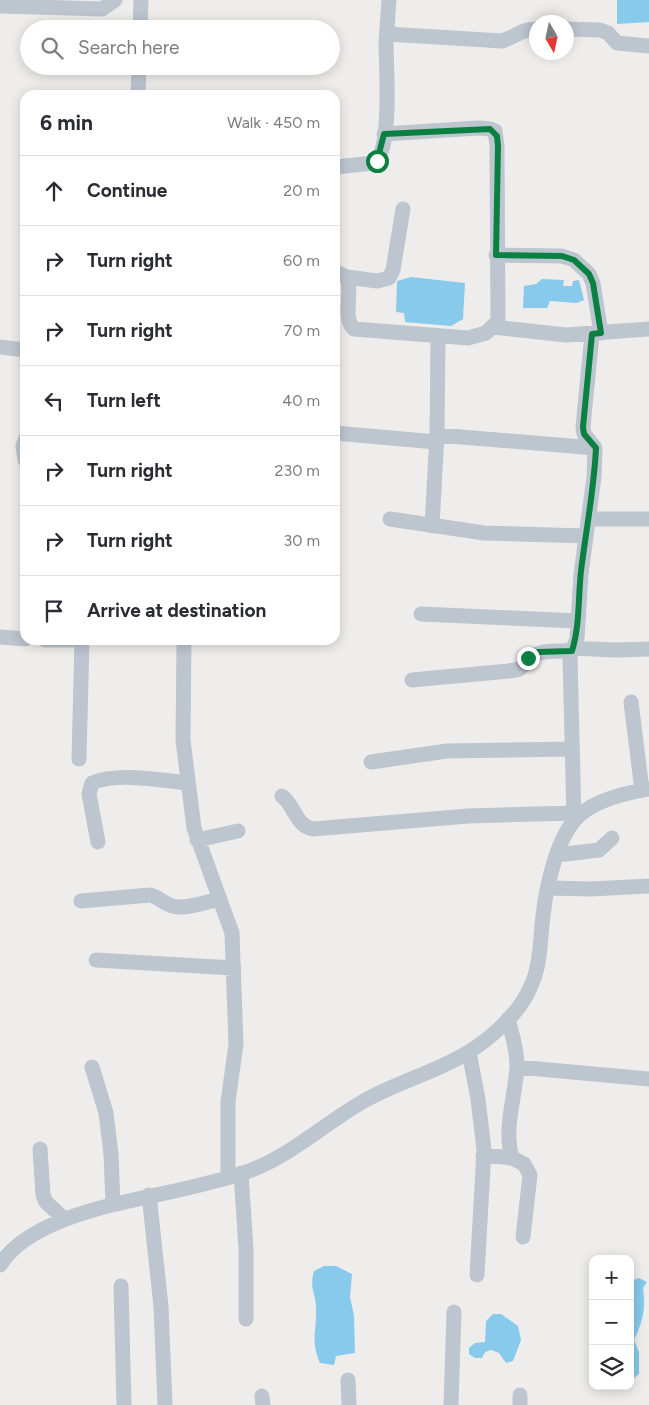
<!DOCTYPE html>
<meta charset="utf-8">
<style>
:root{--surface:#fff;--page:#f7f7f7;--text:#2b2b33;--muted:#7c7c81;--line:#e1e1e2}
body{margin:0;font-family:Figtree,sans-serif;background:var(--page);color:var(--text)}
.controls{position:absolute;right:15px;bottom:15px;display:grid;overflow:hidden;border-radius:10px;box-shadow:0 2px 12px #0003}
.controls button{width:45px;height:45px;display:grid;place-items:center;padding:0;border:0;border-bottom:1px solid var(--line);background:var(--surface);color:var(--text);font:25px sans-serif}
.compass{position:absolute;left:529px;top:15px;width:45px;height:45px;border-radius:50%;background:var(--surface);box-shadow:0 2px 12px #0003;rotate:171deg}
.stop{position:absolute;width:15px;height:15px;margin:-11px;border:4px solid #0b8043;border-radius:50%;background:#fff}
.stop.end{background:#0b8043;border-color:#fff;box-shadow:0 1px 5px #0008}
.list{margin:0;padding:0;list-style:none}
h2{display:flex;justify-content:space-between;align-items:center;height:65px;margin:0;padding:0 20px;font-size:21px}
h2 small{font-size:16px;font-weight:400;color:var(--muted)}
.list li{display:grid;grid-template-columns:32px 1fr auto;gap:15px;align-items:center;box-sizing:border-box;height:70px;padding:0 20px;border-top:1px solid var(--line)}
.list b{display:block;font-size:19px;white-space:nowrap}
.list em{font-size:16px;font-style:normal;color:var(--muted)}
.icon{flex:none;width:28px;height:28px;fill:none;stroke:currentColor;stroke-width:2;stroke-linecap:round;stroke-linejoin:round}
.map{position:relative;flex:none;width:649px;height:1405px;overflow:hidden}
.search{position:absolute;background:var(--surface);box-shadow:0 2px 12px #0003;left:20px;top:20px;width:320px;height:55px;display:flex;align-items:center;gap:12px;box-sizing:border-box;padding:0 18px;border-radius:28px;color:var(--muted);font-size:19px}
.panel{position:absolute;background:var(--surface);box-shadow:0 2px 12px #0003;left:20px;top:90px;width:320px;height:555px;border-radius:15px}
.map>svg:first-child{display:block}
.water{fill:#87caeb}
.lines{fill:none;stroke-linecap:round;stroke-linejoin:round}
.minor{stroke:#bdc5cf;stroke-width:15}
.route{stroke:#0b8043;stroke-width:6}
</style>
<div class="map">
<svg width="649" height="1405" viewBox="0 0 649 1405">
<rect width="100%" height="100%" fill="#efedec"/>
<path class="water" d="M 617,0 L 649,0 L 649,22 L 617,24 Z
M 411,277 L 465,283 L 463,319 L 451,326 L 405,322 L 404,313 L 396,312 L 397,281 Z
M 542,279 L 564,280 L 563,286 L 572,286 L 573,281 L 579,280 L 584,300 L 577,303 L 550,301 L 547,308 L 523,308 L 524,286 L 536,284 Z
M 324,1266 L 336,1266 L 352,1274 L 350,1297 L 354,1316 L 355,1353 L 336,1356 L 334,1365 L 320,1363 C 310,1340 317,1332 316,1309 C 316,1292 309,1290 314,1271 Z
M 639,1278 L 647,1282 L 643,1288 C 646,1308 643,1321 634,1340 L 639,1352 L 639,1374 L 630,1381 L 630,1281 Z
M 493,1314 L 501,1314 L 518,1326 L 521,1340 L 513,1361 L 506,1363 L 499,1353 L 491,1350 L 485,1352 L 482,1358 L 475,1358 L 469,1354 L 469,1348 L 475,1343 L 485,1342 L 486,1321 Z"/>
<g class="lines">
<path class="minor" d="M 0,6 L 102,9 L 115,0
M 140,29 L 141,0
M 566,29 L 600,30 L 608,33 L 617,43 L 649,46
M 387,34 L 502,41 C 515,37 522,29 536,29
M 138,95 L 139,66
M 335,167 L 374,163 C 393,150 386,66 386,42 C 387,28 388,14 389,0
M 496,255 L 562,256 L 574,260 L 589,274 L 593,283 L 601,333
M 335,272 L 347,277 C 353,293 342,318 354,329 L 468,338 L 486,333 L 498,321 L 497,146 L 495,131 L 490,129 L 478,128 L 384,134
M 347,277 L 377,281 L 389,278 L 393,270 L 403,209
M 493,327 L 566,335 L 649,329
M 0,347 L 25,350
M 335,433 L 436,442
M 437,435 L 595,448
M 25,440 L 23,446 L 25,460
M 390,519 L 484,533 L 586,536
M 589,519 L 649,519
M 432,526 L 437,435 L 438,336
M 421,614 L 578,621
M 0,637 L 25,639
M 45,640 L 81,640
M 184,640 L 183,740 L 194,828 L 232,933 L 236,1044 L 228,1102 L 228,1177
M 572,648 L 615,650 L 649,649
M 412,680 L 509,671 L 520,669 C 536,648 547,651 572,651
M 631,702 L 642,790
M 79,759 L 82,640
M 371,762 L 447,751 L 571,749
M 282,796 C 295,806 296,826 313,829 L 468,816 L 574,813
M 574,820 L 570,657 L 577,639 L 581,574 L 594,477 L 595,448 L 584,434 L 583,427 L 592,334
M 197,840 L 238,831
M 98,842 L 89,794 L 92,783 C 117,772 161,780 187,783
M 557,855 L 599,850 L 612,838
M 548,888 L 591,889 L 649,886
M 81,901 L 150,895 C 158,897 164,903 172,906 C 184,910 206,902 220,899
M 96,960 L 234,968
M 508,1019 C 512,1034 517,1049 517,1065 C 516,1096 503,1127 512,1158 L 524,1164 L 530,1175 L 523,1237
M 469,1052 L 478,1099 L 484,1150 L 477,1275
M 92,1067 L 106,1113 L 111,1154 L 113,1204
M 517,1067 L 649,1079
M 40,1149 L 43,1195 L 46,1202 L 64,1219
M 483,1155 L 512,1158
M 241,1173 L 246,1249 L 246,1319
M 149,1195 L 161,1306 L 165,1405
M 0,1265 C 19,1234 67,1217 100,1208 C 149,1195 201,1188 249,1171 C 292,1155 325,1123 364,1101 C 397,1082 434,1073 467,1053 C 490,1039 519,1014 530,988 C 541,966 540,940 543,916 C 546,888 556,842 574,821 C 590,801 625,793 649,789
M 121,1286 L 124,1405
M 348,1380 L 349,1405
M 262,1396 L 263,1405
M 451,1405 L 454,1312
M 520,1405 L 520,1395"/>
</g>
<g class="lines">
<path class="route" d="M 377,161 L 384,134 L 490,129 L 497,136 L 498,146 L 496,255 L 562,256 L 574,260 L 589,274 L 593,283 L 601,333 L 592,334 L 583,427 L 584,434 L 596,448 C 594,490 586,530 581,571 C 578,598 580,625 572,651 L 538,652 L 528,658"/>
</g>
</svg>
<div class="controls">
<button>+</button>
<button>−</button>
<button><svg class="icon" aria-label="layers" viewBox="0 0 24 24"><path d="M12 4l9 5-9 5-9-5zM3 14l9 5 9-5"/></svg></button>
</div>
<svg class="compass" viewBox="-18 -18 36 36"><path d="M0-13l5 13h-10z" fill="#e53935"/><path d="M0 13l5-13h-10z" fill="#7c7c81"/></svg>
<div class="stop" style="left:377px;top:161px"></div>
<div class="stop end" style="left:528px;top:658px"></div>
<div class="search"><svg class="icon" aria-label="search" viewBox="0 0 24 24"><circle cx="10" cy="10" r="6"/><path d="M15 15l6 6"/></svg>Search here</div>
<section class="panel">
<h2>6 min<small>Walk · 450 m</small></h2>
<ul class="list">
<li><svg class="icon" aria-label="ahead" viewBox="0 0 24 24"><path d="M12 20V5M6 11l6-6 6 6"/></svg><div><b>Continue</b></div><em>20 m</em></li>
<li><svg class="icon" aria-label="right" viewBox="0 0 24 24"><path d="M7 20v-9h11M14 6l5 5-5 5"/></svg><div><b>Turn right</b></div><em>60 m</em></li>
<li><svg class="icon" aria-label="right" viewBox="0 0 24 24"><path d="M7 20v-9h11M14 6l5 5-5 5"/></svg><div><b>Turn right</b></div><em>70 m</em></li>
<li><svg class="icon" aria-label="left" viewBox="0 0 24 24"><path d="M17 20v-9H6M10 6l-5 5 5 5"/></svg><div><b>Turn left</b></div><em>40 m</em></li>
<li><svg class="icon" aria-label="right" viewBox="0 0 24 24"><path d="M7 20v-9h11M14 6l5 5-5 5"/></svg><div><b>Turn right</b></div><em>230 m</em></li>
<li><svg class="icon" aria-label="right" viewBox="0 0 24 24"><path d="M7 20v-9h11M14 6l5 5-5 5"/></svg><div><b>Turn right</b></div><em>30 m</em></li>
<li><svg class="icon" aria-label="arrive" viewBox="0 0 24 24"><path d="M6 21V4h12l-3 4 3 4H6"/></svg><div><b>Arrive at destination</b></div></li>
</ul>
</section>
</div>
